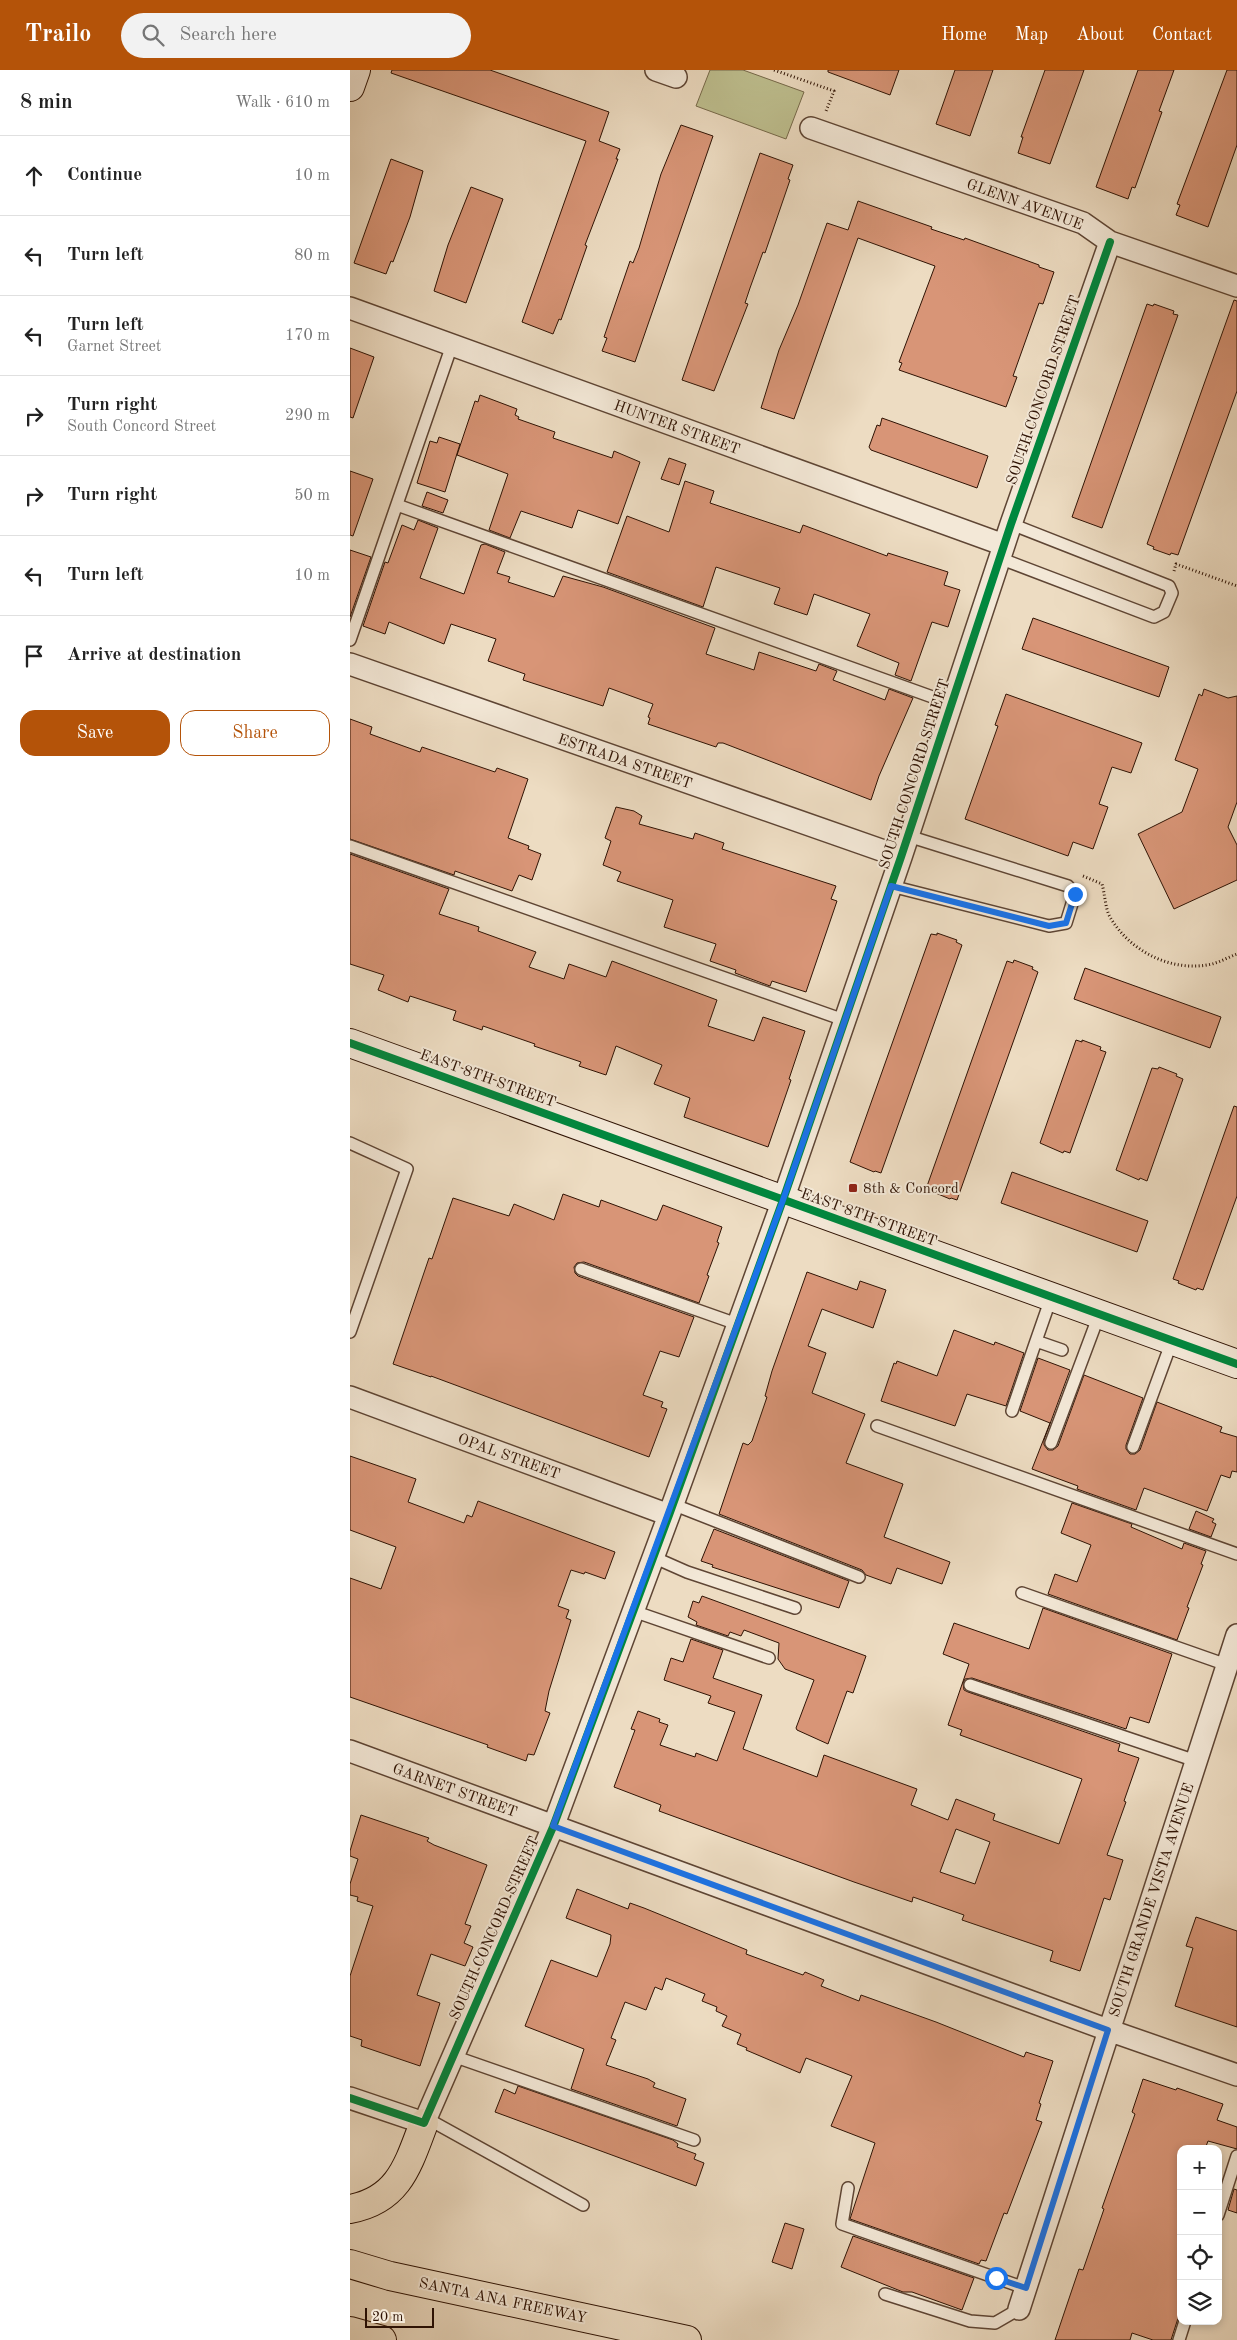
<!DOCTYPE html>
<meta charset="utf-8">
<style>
:root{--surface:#fff;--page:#f2f2f2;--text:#222;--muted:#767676;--line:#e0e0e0;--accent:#b45309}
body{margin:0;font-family:"Old Standard TT",serif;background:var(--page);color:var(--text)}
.controls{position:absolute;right:15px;bottom:15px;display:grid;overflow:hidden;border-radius:10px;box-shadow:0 2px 8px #0003}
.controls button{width:45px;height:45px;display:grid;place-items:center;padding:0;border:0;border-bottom:1px solid var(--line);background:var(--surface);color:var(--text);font:25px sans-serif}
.scale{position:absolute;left:15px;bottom:12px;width:69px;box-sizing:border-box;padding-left:5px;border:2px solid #2f1304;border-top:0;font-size:14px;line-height:18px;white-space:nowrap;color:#2f1304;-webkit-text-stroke:4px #f3e8d7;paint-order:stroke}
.stop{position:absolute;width:15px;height:15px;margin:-11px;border:4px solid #1a73e8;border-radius:50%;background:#fff}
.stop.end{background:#1a73e8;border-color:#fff;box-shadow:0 1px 5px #0008}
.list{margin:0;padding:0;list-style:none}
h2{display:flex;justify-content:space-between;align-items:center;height:65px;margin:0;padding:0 20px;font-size:21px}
h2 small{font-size:16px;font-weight:400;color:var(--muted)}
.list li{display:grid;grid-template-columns:32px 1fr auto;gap:15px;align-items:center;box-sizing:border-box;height:80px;padding:0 20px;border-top:1px solid var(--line)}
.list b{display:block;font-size:19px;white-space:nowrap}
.list p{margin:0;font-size:16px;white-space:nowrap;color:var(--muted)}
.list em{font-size:16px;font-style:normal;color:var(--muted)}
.actions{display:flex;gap:10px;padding:15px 20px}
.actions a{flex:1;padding:11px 0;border:1px solid var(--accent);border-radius:15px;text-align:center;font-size:18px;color:var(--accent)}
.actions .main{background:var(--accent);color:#fff}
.icon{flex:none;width:28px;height:28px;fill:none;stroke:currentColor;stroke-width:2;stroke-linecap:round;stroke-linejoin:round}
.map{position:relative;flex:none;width:887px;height:2270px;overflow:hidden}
header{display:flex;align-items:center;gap:30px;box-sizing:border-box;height:70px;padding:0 25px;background:var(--accent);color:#fff}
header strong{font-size:24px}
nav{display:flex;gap:28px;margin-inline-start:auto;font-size:18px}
.search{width:350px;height:45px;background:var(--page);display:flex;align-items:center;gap:12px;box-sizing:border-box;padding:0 18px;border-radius:28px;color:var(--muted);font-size:19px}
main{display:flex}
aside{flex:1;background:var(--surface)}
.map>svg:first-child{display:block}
.green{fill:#bebf8f;stroke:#76694a}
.building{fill:#d89577;stroke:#2f1304;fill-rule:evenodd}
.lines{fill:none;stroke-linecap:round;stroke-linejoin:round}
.lane-casing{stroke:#5e4534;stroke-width:14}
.street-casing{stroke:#5e4534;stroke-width:24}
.secondary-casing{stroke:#2f1304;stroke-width:30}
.highway-casing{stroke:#2f1304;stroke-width:30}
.path{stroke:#2f1304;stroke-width:3;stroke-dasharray:1 2.5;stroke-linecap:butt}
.lane{stroke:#f3e8d7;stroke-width:11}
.street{stroke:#f3e8d7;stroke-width:21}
.secondary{stroke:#f3e8d7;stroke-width:28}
.highway{stroke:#eddcc2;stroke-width:28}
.cycleway-casing{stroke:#f3e8d7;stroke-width:11}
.cycleway{stroke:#00873e;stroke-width:8}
.route{stroke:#1a73e8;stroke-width:6}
.poi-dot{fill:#8f2418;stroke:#f3e8d7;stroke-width:2}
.labels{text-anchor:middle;stroke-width:4;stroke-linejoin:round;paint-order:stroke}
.street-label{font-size:15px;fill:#2f1304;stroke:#f3e8d7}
.poi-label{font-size:15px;fill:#2f1304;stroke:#f3e8d7;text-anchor:start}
</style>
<header>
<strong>Trailo</strong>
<div class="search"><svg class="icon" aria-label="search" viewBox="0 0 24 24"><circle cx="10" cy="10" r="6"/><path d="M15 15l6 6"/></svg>Search here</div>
<nav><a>Home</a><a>Map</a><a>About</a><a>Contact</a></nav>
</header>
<main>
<aside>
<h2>8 min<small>Walk · 610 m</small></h2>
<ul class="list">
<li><svg class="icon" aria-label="ahead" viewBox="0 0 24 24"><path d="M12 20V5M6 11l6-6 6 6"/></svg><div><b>Continue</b></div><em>10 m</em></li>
<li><svg class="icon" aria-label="left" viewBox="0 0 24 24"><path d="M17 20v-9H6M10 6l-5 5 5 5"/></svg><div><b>Turn left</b></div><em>80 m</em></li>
<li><svg class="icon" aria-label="left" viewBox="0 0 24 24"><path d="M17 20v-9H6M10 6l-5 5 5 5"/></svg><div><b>Turn left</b><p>Garnet Street</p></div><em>170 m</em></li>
<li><svg class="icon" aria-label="right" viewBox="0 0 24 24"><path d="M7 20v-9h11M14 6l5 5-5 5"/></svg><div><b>Turn right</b><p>South Concord Street</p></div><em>290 m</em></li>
<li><svg class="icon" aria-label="right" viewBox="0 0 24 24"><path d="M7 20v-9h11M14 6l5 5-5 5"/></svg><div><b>Turn right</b></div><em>50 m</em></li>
<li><svg class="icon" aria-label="left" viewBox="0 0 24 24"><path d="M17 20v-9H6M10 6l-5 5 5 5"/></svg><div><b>Turn left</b></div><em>10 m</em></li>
<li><svg class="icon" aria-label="arrive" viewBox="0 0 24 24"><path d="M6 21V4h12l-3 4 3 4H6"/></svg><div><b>Arrive at destination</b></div></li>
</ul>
<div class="actions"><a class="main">Save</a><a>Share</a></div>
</aside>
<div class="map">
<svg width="887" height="2270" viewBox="0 0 887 2270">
<rect width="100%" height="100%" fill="#eddcc2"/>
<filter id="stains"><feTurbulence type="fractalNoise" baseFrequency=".004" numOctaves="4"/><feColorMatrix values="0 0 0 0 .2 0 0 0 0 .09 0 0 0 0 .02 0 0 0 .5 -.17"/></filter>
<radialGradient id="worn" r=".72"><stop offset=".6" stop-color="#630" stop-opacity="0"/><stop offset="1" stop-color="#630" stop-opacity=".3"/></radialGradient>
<path class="green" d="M 360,0 L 393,0 L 454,22 L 436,69 L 346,36 Z"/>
<path class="building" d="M 42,0 L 140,0 L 259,42 L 249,71 L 270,79 L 266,89 L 268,89 L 235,175 L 237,176 L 211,250 L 209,249 L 203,264 L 172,252 L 236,71 L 41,3 Z
M 478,0 L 549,0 L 540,25 L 478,2 Z
M 605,0 L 643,0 L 620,66 L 586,54 Z
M 695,0 L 734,0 L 700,94 L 668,83 L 673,67 L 671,67 Z
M 788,0 L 824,0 L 809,41 L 812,42 L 785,118 L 782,117 L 778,129 L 746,117 Z
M 877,0 L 887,0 L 887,75 L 858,157 L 826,145 L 830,135 L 827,134 Z
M 331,55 L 363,66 L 285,292 L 252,281 L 257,268 L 254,267 L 280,191 L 283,193 L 289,178 L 311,104 Z
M 410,83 L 443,95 L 438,109 L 440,110 L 415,183 L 413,182 L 400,218 L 395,233 L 398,234 L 364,321 L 332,310 Z
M 41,89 L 73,101 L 60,147 L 43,192 L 41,191 L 36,204 L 4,193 Z
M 121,117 L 153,129 L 116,233 L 84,221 L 98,175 Z
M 508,131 L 582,157 L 581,159 L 614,170 L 615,168 L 689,195 L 689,197 L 704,202 L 693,234 L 689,233 L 663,306 L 667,307 L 656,337 L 549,300 L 552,293 L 549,292 L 585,196 L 508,168 L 444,349 L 411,338 L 429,280 L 448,235 L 477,153 L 498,160 Z
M 884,230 L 887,231 L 887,321 L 828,485 L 821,483 L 820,485 L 803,479 L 804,477 L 797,474 Z
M 797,234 L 803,236 L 804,234 L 824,241 L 823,244 L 828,245 L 752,458 L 722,447 Z
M 0,278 L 24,287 L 3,348 L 0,347 Z
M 130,325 L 167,339 L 165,345 L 169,347 L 168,349 L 205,362 L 203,368 L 262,388 L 264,381 L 290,392 L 268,454 L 228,440 L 222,458 L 171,441 L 160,468 L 139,460 L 158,404 L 107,385 L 125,331 L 128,332 Z
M 532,348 L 638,386 L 627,418 L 521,380 L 519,377 L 527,355 L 530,356 Z
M 89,367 L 110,374 L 95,422 L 67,413 L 80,371 L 87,373 Z
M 319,388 L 336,394 L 329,415 L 311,409 Z
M 0,401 L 23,409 L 3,466 L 0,465 Z
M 335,411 L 364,421 L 360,433 L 450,463 L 453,455 L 537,486 L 538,483 L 598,502 L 594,515 L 610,520 L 598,557 L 582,552 L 561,611 L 545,605 L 549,593 L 507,576 L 520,544 L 464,524 L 457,545 L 424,534 L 430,518 L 366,497 L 353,537 L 257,502 L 277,446 L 319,462 Z
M 77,422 L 98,430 L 93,443 L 72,436 Z
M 68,450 L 88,458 L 70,508 L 114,524 L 131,475 L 135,474 L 155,482 L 147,503 L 160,507 L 158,512 L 204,527 L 213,506 L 253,517 L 365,558 L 356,584 L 404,600 L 409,582 L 466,601 L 469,594 L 487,601 L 483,610 L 535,630 L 539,619 L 563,628 L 529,706 L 521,730 L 373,673 L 368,673 L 366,677 L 298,654 L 300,648 L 298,647 L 303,634 L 259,618 L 253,636 L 173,610 L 175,604 L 138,591 L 146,569 L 101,554 L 94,574 L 39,552 L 35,564 L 13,556 L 35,492 L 38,493 L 52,455 L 64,460 Z
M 0,480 L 21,487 L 0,547 Z
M 683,548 L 819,597 L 809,627 L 672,579 Z
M 854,619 L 878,628 L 887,626 L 887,732 L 878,757 L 887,775 L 887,810 L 824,839 L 788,764 L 832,742 L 848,699 L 825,690 L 849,624 L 852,626 Z
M 656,624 L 792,673 L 781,703 L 762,697 L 749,734 L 758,737 L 743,779 L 723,772 L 718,786 L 615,749 L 648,656 L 645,655 Z
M 0,649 L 22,657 L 20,664 L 70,682 L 72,677 L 145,702 L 147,698 L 178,709 L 158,768 L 179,776 L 178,779 L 191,784 L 182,810 L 169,805 L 162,821 L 105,801 L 104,805 L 0,769 Z
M 266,737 L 284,741 L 292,746 L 289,754 L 343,769 L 345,763 L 374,773 L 372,779 L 486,816 L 481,829 L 487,831 L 456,922 L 422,911 L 420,916 L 385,903 L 386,900 L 360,891 L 366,874 L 314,857 L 323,830 L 267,811 L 271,802 L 253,795 L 261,771 L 255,768 Z
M 0,784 L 99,819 L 89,844 L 129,857 L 128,861 L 186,882 L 179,897 L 214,909 L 219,894 L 256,907 L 262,891 L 367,930 L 358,956 L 404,971 L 413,947 L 455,961 L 439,1009 L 441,1010 L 418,1077 L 334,1047 L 340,1028 L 304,1014 L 312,995 L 266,976 L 256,1005 L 229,996 L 231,992 L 184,976 L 185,974 L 133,956 L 132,960 L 103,950 L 106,941 L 60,926 L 58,932 L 28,920 L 34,905 L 0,894 Z
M 587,863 L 607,870 L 606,872 L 612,875 L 531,1103 L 525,1101 L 524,1102 L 500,1092 L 581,864 L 587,865 Z
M 664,890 L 683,897 L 682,899 L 688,902 L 607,1130 L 601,1128 L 600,1129 L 576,1119 L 657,891 L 663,893 Z
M 735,898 L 871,947 L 860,978 L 724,929 Z
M 726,970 L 732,972 L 732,970 L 751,977 L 750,980 L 756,982 L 720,1083 L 714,1081 L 713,1083 L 690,1073 Z
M 809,997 L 827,1004 L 826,1006 L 833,1009 L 797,1111 L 790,1108 L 789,1110 L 766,1100 L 802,998 L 808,999 Z
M 884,1036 L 887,1037 L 887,1126 L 853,1220 L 847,1218 L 846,1220 L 828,1213 L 829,1211 L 823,1209 Z
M 662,1102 L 798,1151 L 787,1182 L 651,1133 Z
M 213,1124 L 249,1137 L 251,1130 L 305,1150 L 307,1150 L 313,1135 L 372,1157 L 367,1172 L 369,1173 L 357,1205 L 359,1206 L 349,1233 L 234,1192 L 227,1193 L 224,1197 L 225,1203 L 228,1206 L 344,1247 L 329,1287 L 310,1281 L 293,1325 L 313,1332 L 311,1337 L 317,1339 L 299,1387 L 81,1306 L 81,1307 L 43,1294 L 79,1188 L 82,1189 L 103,1128 L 159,1146 L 164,1134 L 204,1150 Z
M 457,1202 L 507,1220 L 510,1211 L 536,1220 L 523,1258 L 472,1239 L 458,1276 L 476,1283 L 462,1323 L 515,1344 L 496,1393 L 553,1414 L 534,1467 L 600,1492 L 592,1514 L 547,1498 L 541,1514 L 516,1505 L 512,1500 L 369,1444 L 393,1373 L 398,1375 L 402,1371 L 417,1327 L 415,1326 L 422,1301 Z
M 604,1260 L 644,1275 L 645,1272 L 674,1283 L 656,1336 L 617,1324 L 605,1356 L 531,1331 L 544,1293 L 546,1294 L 547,1291 L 587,1306 Z
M 688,1288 L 720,1300 L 694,1370 L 694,1375 L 698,1380 L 703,1380 L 708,1376 L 734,1305 L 793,1328 L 776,1375 L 776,1379 L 780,1384 L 785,1384 L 790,1380 L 807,1332 L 872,1357 L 870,1362 L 887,1367 L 887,1402 L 882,1401 L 880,1408 L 871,1405 L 857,1441 L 794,1418 L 786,1440 L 727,1419 L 728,1416 L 682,1399 L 700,1353 L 670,1341 Z
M 0,1386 L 66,1409 L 58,1432 L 114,1453 L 117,1445 L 122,1447 L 128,1431 L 265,1482 L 255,1509 L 235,1502 L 234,1504 L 221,1500 L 208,1536 L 219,1540 L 216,1548 L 221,1550 L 199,1621 L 195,1641 L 200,1643 L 184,1685 L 178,1684 L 176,1691 L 137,1677 L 138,1675 L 0,1627 L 0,1508 L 31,1519 L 46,1477 L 0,1460 Z
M 722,1433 L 782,1454 L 781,1457 L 832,1479 L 834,1473 L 856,1481 L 851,1494 L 853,1495 L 837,1537 L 839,1538 L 827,1570 L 698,1524 L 705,1504 L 727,1512 L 741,1475 L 711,1463 Z
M 846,1441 L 864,1449 L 862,1452 L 866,1454 L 861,1467 L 839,1459 Z
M 364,1459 L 499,1511 L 489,1538 L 362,1497 L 363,1495 L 351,1491 Z
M 352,1526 L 516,1586 L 503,1623 L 497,1621 L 478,1674 L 447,1660 L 446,1658 L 464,1610 L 435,1599 L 428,1589 L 429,1573 L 394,1560 L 391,1566 L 380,1562 L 378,1566 L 346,1555 L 347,1552 L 338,1547 L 343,1531 L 349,1533 Z
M 693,1538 L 822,1584 L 799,1653 L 780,1647 L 776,1659 L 622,1608 L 615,1609 L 613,1613 L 614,1620 L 618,1622 L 770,1674 L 768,1681 L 789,1688 L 774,1731 L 776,1732 L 757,1785 L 773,1790 L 760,1830 L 754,1828 L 730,1901 L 700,1891 L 703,1881 L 612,1850 L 614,1845 L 563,1827 L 562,1832 L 504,1812 L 309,1741 L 311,1735 L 264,1717 L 285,1660 L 281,1659 L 288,1641 L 310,1649 L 309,1652 L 318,1655 L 310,1675 L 345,1687 L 346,1683 L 367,1691 L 385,1642 L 358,1633 L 361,1626 L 314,1610 L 321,1588 L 333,1592 L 341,1569 L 373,1580 L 363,1608 L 412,1625 L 393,1679 L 467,1707 L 474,1685 L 567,1719 L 561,1735 L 598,1750 L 606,1729 L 645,1744 L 643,1750 L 709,1774 L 732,1709 L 610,1665 L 612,1660 L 598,1655 L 619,1594 L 593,1584 L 604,1553 L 679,1579 ZM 606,1759 L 640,1772 L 625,1814 L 590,1802 Z
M 11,1745 L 79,1768 L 77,1771 L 84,1775 L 137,1795 L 115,1854 L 121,1856 L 114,1873 L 123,1877 L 115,1896 L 81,1884 L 67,1925 L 90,1933 L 70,1996 L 11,1976 L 12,1970 L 0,1966 L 0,1906 L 23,1836 L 7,1831 L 8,1827 L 0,1825 L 0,1814 L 8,1789 L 0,1786 L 0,1781 Z
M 227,1819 L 278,1839 L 280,1833 L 294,1838 L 397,1880 L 396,1884 L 453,1905 L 455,1902 L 474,1910 L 471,1916 L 509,1931 L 511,1925 L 586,1952 L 674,1987 L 676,1982 L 703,1991 L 689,2033 L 691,2034 L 686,2050 L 692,2052 L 657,2144 L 654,2143 L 636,2191 L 631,2190 L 629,2194 L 500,2149 L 525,2073 L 481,2056 L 502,2006 L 456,1988 L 450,2003 L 396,1980 L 397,1978 L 387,1974 L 391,1964 L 372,1956 L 377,1946 L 366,1941 L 367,1937 L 352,1931 L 355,1924 L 316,1908 L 312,1920 L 305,1917 L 296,1940 L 275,1932 L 261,1968 L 266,1970 L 256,1995 L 298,2009 L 305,2013 L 303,2017 L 336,2029 L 327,2056 L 221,2019 L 234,1979 L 175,1956 L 201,1890 L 247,1907 L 260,1874 L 261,1865 L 216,1848 Z
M 846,1847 L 887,1861 L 887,1957 L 825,1936 L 843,1878 L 836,1876 Z
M 793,2009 L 826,2020 L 827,2018 L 873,2034 L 867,2050 L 887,2057 L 887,2079 L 858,2071 L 855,2079 L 831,2079 L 831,2239 L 821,2270 L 803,2270 L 782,2263 L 780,2270 L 705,2270 L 729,2199 L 733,2200 L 754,2139 L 752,2138 L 785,2044 L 782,2042 Z
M 168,2016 L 323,2070 L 328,2074 L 327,2077 L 346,2084 L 344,2089 L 354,2093 L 346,2116 L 145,2042 L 154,2019 L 165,2024 Z
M 884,2119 L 887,2120 L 887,2143 L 878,2140 Z
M 435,2153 L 454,2159 L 442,2199 L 422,2192 Z
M 503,2166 L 624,2208 L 612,2240 L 562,2222 L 553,2222 L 491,2197 Z"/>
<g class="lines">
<defs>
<path id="lane" d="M 47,435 L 602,634
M 649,488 L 804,547 L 814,542 L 822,523 L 819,516 L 661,454
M 0,570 L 102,275
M 0,776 L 494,950
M 541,816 L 699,856 L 716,853 L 725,824 L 718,816 L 558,766
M 0,1073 L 57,1099 L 0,1262
M 231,1199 L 387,1254
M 701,1228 L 686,1271 L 712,1280
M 662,1341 L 686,1271
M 527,1356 L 887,1484
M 701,1373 L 749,1245
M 783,1377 L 822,1271
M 322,1434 L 509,1507
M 303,1487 L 337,1502 L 445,1538
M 672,1523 L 877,1595
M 283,1541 L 419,1588
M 620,1615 L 846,1691
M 103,1986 L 344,2070
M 76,2048 L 233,2135
M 498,2118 L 492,2154 L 675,2218
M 868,2145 L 887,2086
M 535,2224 L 620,2251 L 645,2253 L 669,2239
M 829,2270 L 835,2251"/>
<path id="street" d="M 306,0 L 326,7
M 461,58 L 733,153 L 760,172 L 887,216
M 0,238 L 654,475
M 0,594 L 551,787
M 0,1327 L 319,1445
M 0,1681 L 758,1960 L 887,2005
M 0,2028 L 74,2053 L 203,1757 L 319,1445 L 433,1130 L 551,787 L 661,454 L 760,172
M 669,2239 L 887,1565"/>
<path id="secondary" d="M 0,17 L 6,0
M 0,973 L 887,1294"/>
<path id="highway" d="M 0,2139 C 49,2130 58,2095 74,2053
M 0,2194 L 40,2206 L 337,2270
M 0,2261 L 32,2270"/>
</defs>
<use href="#lane" class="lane-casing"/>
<use href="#street" class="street-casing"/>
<use href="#secondary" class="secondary-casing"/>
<use href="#highway" class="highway-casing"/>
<path class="path" d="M 424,0 L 484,21 L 476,41
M 824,501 L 826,494 L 887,516
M 733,806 L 752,814 C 755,824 755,838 760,847 C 780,882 823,903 862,894 C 870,892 879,887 887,884"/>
<use href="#lane" class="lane"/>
<use href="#street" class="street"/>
<use href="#secondary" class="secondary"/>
<use href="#highway" class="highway"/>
<defs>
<path id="cycleway" d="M 0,973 L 887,1294
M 0,2028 L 74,2053 L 203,1757 L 319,1445 L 433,1130 L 551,787 L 661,454 L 760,172"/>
</defs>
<use href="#cycleway" class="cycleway-casing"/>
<use href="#cycleway" class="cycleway"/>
</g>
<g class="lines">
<path class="route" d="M 646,2208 L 676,2218 L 758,1960 L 203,1756 L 433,1130 L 541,816 L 699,856 L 716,853 L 725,824"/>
</g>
<rect class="poi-dot" x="498" y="1113" width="10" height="10" rx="2.5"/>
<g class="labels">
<g class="street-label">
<text transform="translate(675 134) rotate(20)" y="5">GLENN AVENUE</text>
<text transform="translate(693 320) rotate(-71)" y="5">SOUTH CONCORD STREET</text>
<text transform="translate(327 357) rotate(20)" y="5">HUNTER STREET</text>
<text transform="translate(275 691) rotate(19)" y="5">ESTRADA STREET</text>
<text transform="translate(564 704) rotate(-72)" y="5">SOUTH CONCORD STREET</text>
<text transform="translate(138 1008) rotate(20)" y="5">EAST 8TH STREET</text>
<text transform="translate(519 1147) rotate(20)" y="5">EAST 8TH STREET</text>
<text transform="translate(159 1386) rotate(20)" y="5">OPAL STREET</text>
<text transform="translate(105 1720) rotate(20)" y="5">GARNET STREET</text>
<text transform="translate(801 1830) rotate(-72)" y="5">SOUTH GRANDE VISTA AVENUE</text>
<text transform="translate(144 1858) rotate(-66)" y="5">SOUTH CONCORD STREET</text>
<text transform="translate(153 2230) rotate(12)" y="5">SANTA ANA FREEWAY</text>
</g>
<g class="poi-label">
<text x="513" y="1123">8th &amp; Concord</text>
</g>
</g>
<rect width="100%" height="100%" filter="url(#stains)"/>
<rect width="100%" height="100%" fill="url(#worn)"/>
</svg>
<div class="controls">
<button>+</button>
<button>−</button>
<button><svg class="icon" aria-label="locate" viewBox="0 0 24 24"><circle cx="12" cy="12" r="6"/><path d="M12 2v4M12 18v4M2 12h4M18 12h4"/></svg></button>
<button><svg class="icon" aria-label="layers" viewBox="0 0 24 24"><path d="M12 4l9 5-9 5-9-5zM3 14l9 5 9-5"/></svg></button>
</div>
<div class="scale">20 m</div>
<div class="stop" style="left:646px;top:2208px"></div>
<div class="stop end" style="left:725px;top:824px"></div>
</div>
</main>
